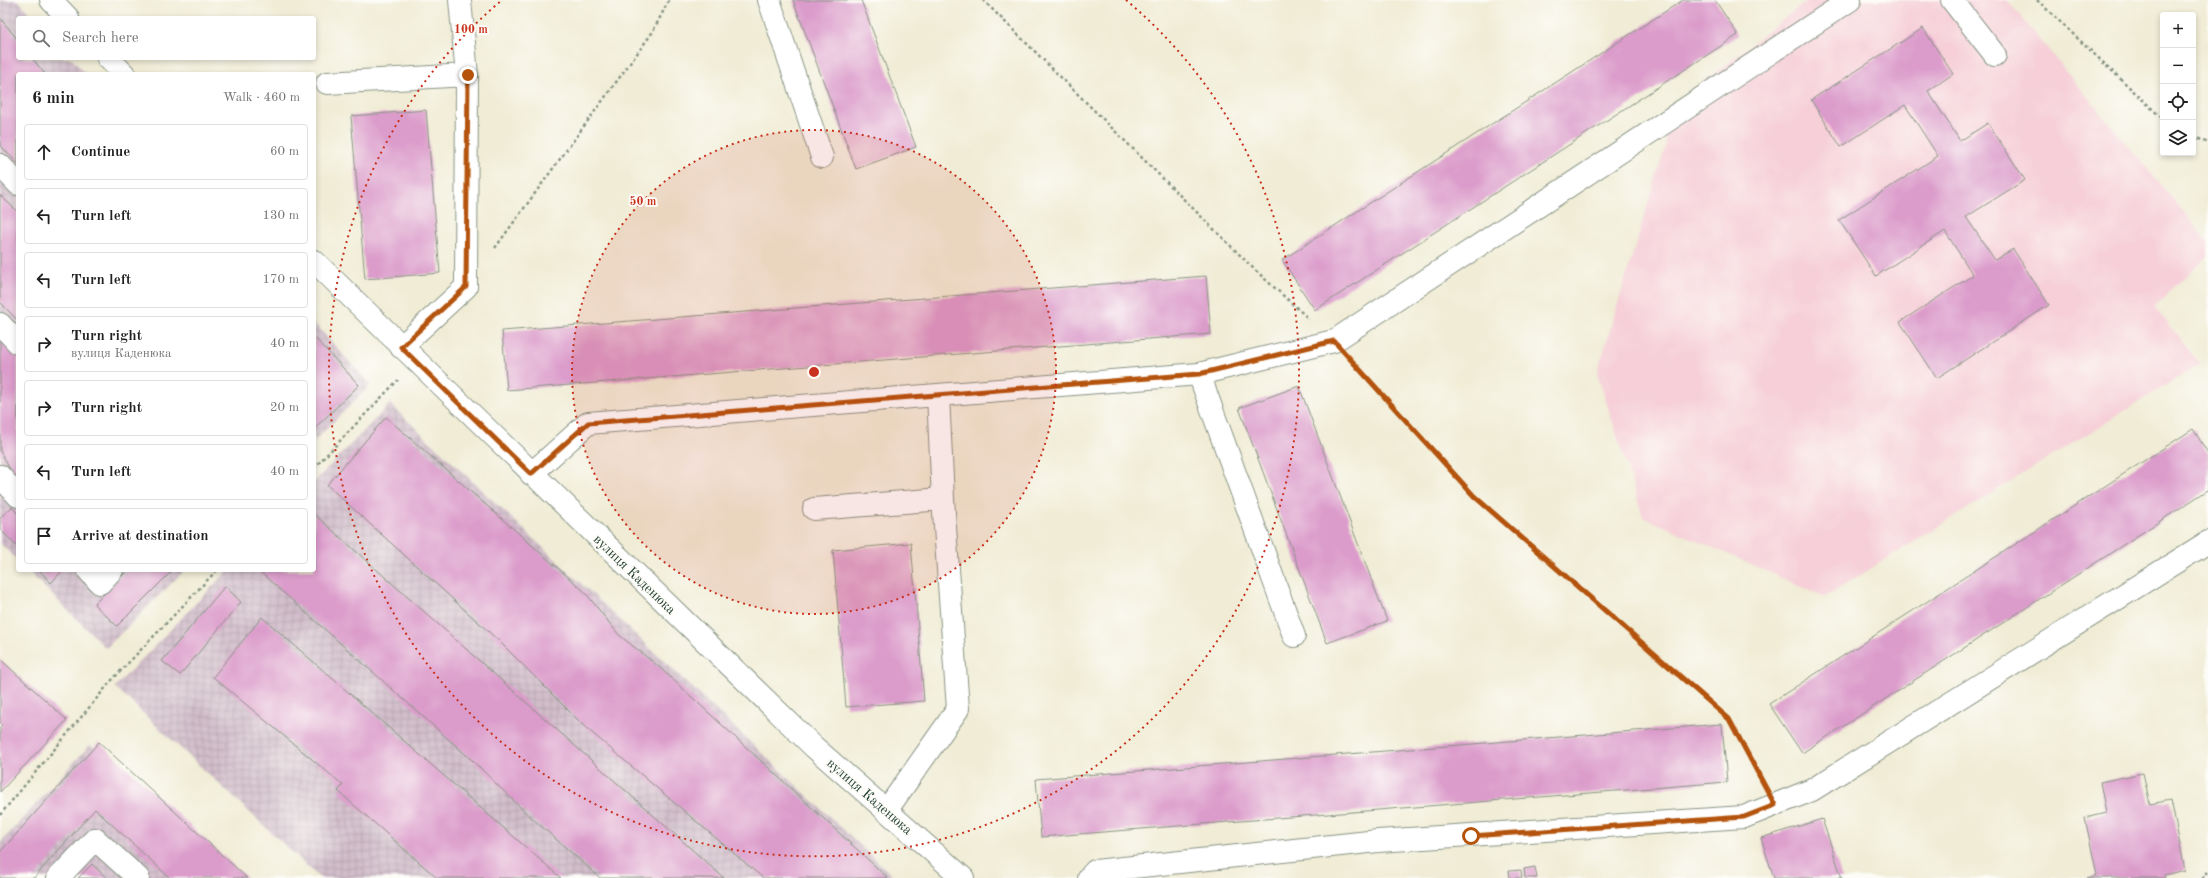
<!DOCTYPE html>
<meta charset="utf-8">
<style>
:root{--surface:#fff;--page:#f6f6f6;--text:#222;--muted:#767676;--line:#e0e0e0}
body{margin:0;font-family:"Old Standard TT",serif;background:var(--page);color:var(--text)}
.controls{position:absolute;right:12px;top:12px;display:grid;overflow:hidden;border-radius:4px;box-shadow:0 2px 6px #0003}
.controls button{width:36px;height:36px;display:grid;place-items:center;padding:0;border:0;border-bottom:1px solid var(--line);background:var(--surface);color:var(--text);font:20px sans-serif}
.stop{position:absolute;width:12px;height:12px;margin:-9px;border:3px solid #b45309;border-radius:50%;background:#fff}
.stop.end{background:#b45309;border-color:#fff;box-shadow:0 1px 4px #0008}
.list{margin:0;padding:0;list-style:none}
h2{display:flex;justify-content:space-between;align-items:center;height:52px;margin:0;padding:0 16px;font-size:17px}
h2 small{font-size:13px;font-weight:400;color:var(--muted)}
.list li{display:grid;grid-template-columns:26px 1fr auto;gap:12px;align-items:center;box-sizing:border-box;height:56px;margin:0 8px 8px;padding:0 8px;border:1px solid var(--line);border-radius:4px}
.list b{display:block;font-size:15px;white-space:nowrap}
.list p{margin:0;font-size:13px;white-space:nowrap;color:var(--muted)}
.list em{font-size:13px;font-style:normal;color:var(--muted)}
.icon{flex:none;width:22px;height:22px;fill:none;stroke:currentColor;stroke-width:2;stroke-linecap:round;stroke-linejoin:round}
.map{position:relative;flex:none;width:2208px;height:878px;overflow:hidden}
.search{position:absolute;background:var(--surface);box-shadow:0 2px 6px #0003;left:16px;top:16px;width:300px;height:44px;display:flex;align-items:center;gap:10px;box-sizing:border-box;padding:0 14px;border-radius:4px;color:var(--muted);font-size:15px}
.panel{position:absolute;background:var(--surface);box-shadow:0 2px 6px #0003;left:16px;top:72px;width:300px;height:500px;border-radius:4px}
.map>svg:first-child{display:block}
.built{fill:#f6cfd8}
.industrial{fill:url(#industrial-grid)}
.building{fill:#db9bcb}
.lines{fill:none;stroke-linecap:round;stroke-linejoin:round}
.minor-casing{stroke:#889484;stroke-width:24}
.path{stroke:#889484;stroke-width:2.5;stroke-dasharray:3 3;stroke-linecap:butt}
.minor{stroke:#fff;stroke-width:22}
.route{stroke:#b45309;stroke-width:5}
.ring{fill:none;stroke:#c8321e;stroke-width:2;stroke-dasharray:2 4}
.labels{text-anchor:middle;stroke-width:4;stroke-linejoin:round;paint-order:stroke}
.street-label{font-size:14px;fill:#1f3d34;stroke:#fdfcf7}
.centre{fill:#c8321e;stroke:#fdfcf7;stroke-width:2}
.ring-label{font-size:12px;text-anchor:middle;font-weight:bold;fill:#c8321e;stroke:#fdfcf7;stroke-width:4;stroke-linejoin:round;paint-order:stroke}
</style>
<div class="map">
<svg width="2208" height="878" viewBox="0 0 2208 878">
<defs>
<pattern id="industrial-grid" width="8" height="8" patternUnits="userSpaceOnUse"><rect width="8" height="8" fill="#d1bdca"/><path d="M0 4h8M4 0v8" fill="none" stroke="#b3a3ae"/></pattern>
</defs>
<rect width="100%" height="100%" fill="#fdfcf7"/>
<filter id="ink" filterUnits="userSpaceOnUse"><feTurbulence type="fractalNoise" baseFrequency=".025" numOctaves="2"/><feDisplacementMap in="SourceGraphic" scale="8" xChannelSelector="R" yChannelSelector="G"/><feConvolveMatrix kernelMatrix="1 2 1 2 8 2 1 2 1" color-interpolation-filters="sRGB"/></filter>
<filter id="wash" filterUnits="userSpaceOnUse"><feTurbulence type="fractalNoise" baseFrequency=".012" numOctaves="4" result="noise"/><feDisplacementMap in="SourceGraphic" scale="16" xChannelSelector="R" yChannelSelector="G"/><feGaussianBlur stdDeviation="0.9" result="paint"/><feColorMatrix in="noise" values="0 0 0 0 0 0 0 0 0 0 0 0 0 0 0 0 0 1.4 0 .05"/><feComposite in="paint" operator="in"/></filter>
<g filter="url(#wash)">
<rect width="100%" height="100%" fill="#f0ecd5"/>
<path class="built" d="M 1808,0 L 2007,0 L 2208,242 L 2208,256 L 2154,307 L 2200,364 L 1825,597 L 1643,517 L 1597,373 L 1666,144 L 1663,114 Z"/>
<path class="industrial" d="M 0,0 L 18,0 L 34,18 L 18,18 L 18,58 L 71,58 L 86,74 L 18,74 L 18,561 L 0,543 Z
M 314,323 L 371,385 L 314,441 Z
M 390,404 L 895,878 L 320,878 L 115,687 L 228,570 L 314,570 L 314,482 Z
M 27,570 L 185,570 L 106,648 Z
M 90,745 L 239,878 L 0,878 L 0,843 Z"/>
<g id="blocks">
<path class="building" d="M 793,0 L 861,0 L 916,147 L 856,169 Z
M 1683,0 L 1715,0 L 1738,35 L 1315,310 L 1282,260 Z
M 0,18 L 18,40 L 18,58 L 32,58 L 45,74 L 18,74 L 18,164 L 0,145 Z
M 1923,28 L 1953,74 L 1928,91 L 1960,141 L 1988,123 L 2025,180 L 1966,217 L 1995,260 L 2013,249 L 2049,305 L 1937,378 L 1900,322 L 1973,275 L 1945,231 L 1876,276 L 1839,220 L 1938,156 L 1905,105 L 1841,147 L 1811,100 Z
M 426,110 L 440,273 L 365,279 L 351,116 Z
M 0,195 L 18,212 L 18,321 L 0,302 Z
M 1206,276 L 1211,334 L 507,390 L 502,331 Z
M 314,337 L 359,385 L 314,429 Z
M 0,338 L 18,357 L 18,479 L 11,471 L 0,451 Z
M 1299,386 L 1387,621 L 1327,643 L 1239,408 Z
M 386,417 L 584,591 L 619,635 L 658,666 L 888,878 L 763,878 L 584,726 L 499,641 L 327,485 Z
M 2193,429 L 2208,453 L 2208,490 L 1802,753 L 1769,704 Z
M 12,507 L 18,514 L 18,548 L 0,529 L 0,518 Z
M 314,514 L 724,878 L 600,878 L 524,811 L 473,761 L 258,570 L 314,570 Z
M 911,543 L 924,701 L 846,707 L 833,550 Z
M 39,570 L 63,570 L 51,583 Z
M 128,570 L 173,570 L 117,626 L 94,604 Z
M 225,586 L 241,602 L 180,675 L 162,661 Z
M 262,617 L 561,878 L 437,878 L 338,791 L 343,785 L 213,677 Z
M 0,659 L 67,720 L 0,792 L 0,727 L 2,725 L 0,723 Z
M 1722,724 L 1727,782 L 1041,837 L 1036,779 Z
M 99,742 L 247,878 L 170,878 L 95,809 L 34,878 L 0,878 L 0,852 Z
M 2143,773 L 2150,804 L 2171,800 L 2185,870 L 2164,875 L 2165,878 L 2087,878 L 2097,875 L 2085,818 L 2106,813 L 2100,782 Z
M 1822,819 L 1842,878 L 1774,878 L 1761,838 Z
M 92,864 L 107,878 L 78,878 Z
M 1535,867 L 1537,878 L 1525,878 L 1524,869 Z
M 1521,870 L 1522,878 L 1510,878 L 1509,871 Z"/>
</g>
</g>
<g filter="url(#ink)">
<use href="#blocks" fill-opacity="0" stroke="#889484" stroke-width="1"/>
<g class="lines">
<defs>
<path id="minor" d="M 51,0 L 68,18
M 769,0 L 822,157
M 1952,0 L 1995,55
M 108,58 L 124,74
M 327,83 L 467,75 L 460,0
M 0,165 L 18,184
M 314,261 L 814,747 L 963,878
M 0,324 L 18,343
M 401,347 L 466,287 L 467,75
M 1199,374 L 1294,636
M 531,474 L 588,423 L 1199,374 L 1334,341 L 1850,0
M 0,476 L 18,496
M 814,509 L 943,499 L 938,395
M 88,570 L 100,583 L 112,570
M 886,811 L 958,709 L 943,499
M 58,878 L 95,839 L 138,878
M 1089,878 L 1095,871 L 1378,841 L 1744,817 L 1812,790 L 2208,542"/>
</defs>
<use href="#minor" class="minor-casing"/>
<path class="path" d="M 983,0 L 1255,270 L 1309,319
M 2037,0 L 2163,119
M 2193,136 L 2208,143
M 495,248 L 652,33 L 669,0
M 1353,362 L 1474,496 L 1729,719 L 1761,780
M 314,468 L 398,380
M 0,815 L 112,680 L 217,570
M 2202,878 L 2208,872"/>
<use href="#minor" class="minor"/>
</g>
</g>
<g class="lines" filter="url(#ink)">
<path class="route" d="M 468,75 L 466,287 L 401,347 L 531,474 L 588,423 L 1199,374 L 1334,341 L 1474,496 L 1729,719 L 1775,805 L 1744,817 L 1471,836"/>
</g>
<circle cx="814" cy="372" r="242" fill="#c8321e" fill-opacity=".12"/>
<g class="ring">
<circle cx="814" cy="372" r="242"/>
<path d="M1126 0A485 485 0 1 1 502 0"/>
</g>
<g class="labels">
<g class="street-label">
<text transform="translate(635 574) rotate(44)" y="5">вулиця Каденюка</text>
<text transform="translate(870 796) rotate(41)" y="5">вулиця Каденюка</text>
</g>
</g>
<circle cx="814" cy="372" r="6" class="centre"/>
<g class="ring-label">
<text x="471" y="33">100 m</text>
<text x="643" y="205">50 m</text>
</g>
</svg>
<div class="controls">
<button>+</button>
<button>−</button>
<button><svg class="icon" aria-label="locate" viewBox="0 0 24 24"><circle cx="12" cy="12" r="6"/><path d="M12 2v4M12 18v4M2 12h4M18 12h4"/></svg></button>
<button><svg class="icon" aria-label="layers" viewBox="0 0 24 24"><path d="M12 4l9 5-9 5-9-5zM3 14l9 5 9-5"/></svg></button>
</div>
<div class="stop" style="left:1471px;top:836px"></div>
<div class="stop end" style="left:468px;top:75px"></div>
<div class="search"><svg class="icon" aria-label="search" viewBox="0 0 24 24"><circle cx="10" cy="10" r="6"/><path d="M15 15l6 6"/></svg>Search here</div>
<section class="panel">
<h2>6 min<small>Walk · 460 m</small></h2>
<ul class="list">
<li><svg class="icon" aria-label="ahead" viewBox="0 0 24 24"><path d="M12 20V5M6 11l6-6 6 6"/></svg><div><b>Continue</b></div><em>60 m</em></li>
<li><svg class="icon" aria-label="left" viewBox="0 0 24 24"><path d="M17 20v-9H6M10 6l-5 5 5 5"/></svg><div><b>Turn left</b></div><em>130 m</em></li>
<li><svg class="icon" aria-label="left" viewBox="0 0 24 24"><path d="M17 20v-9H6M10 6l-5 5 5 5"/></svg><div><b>Turn left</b></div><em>170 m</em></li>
<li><svg class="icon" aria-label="right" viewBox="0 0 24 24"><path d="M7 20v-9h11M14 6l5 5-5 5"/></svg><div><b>Turn right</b><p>вулиця Каденюка</p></div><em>40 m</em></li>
<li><svg class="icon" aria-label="right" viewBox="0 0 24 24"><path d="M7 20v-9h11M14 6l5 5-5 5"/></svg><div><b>Turn right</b></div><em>20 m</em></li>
<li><svg class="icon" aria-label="left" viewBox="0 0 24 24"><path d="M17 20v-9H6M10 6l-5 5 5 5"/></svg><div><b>Turn left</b></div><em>40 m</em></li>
<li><svg class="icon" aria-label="arrive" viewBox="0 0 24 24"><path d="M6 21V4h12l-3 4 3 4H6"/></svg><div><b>Arrive at destination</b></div></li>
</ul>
</section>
</div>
